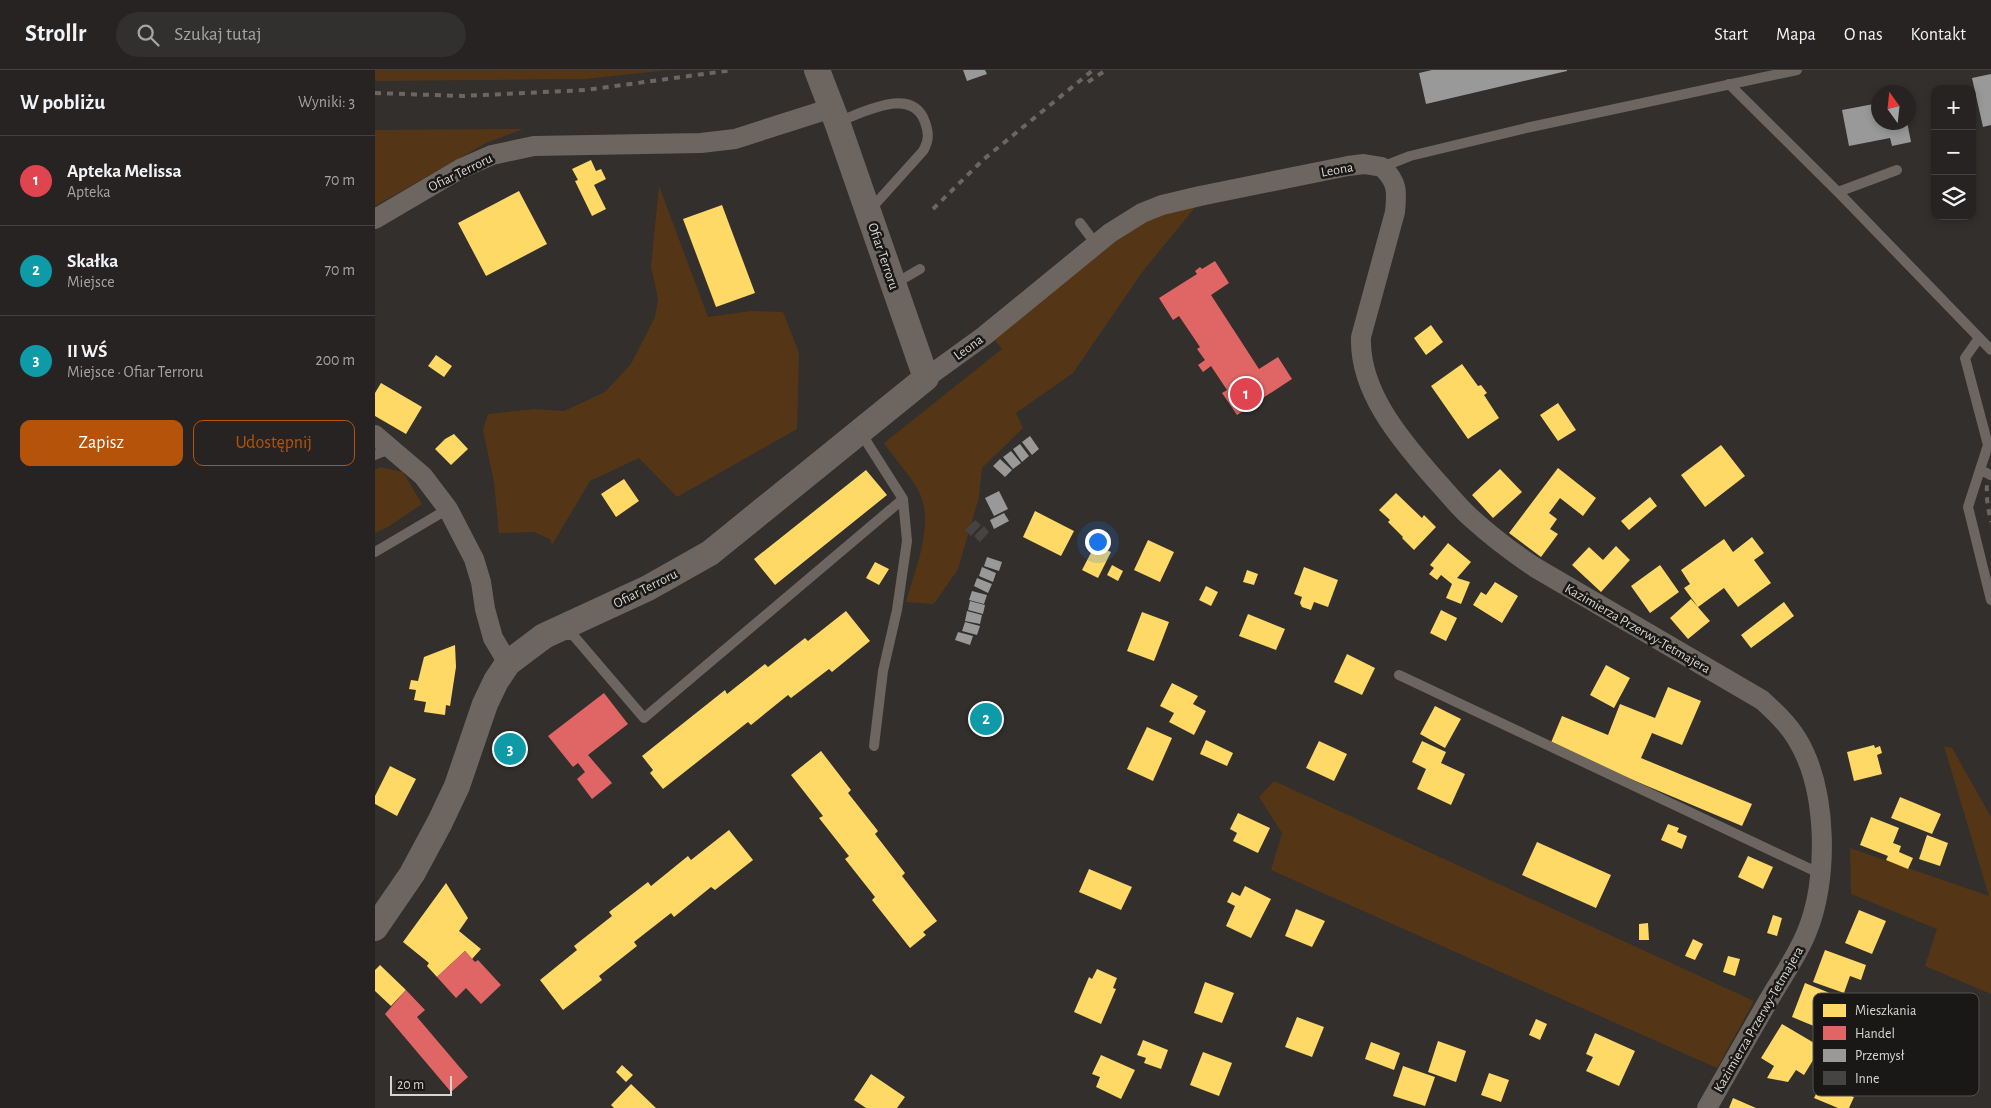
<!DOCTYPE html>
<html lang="pl">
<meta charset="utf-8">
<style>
:root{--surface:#262322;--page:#322f2f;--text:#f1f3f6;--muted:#a4a4a5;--line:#424040;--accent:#b45309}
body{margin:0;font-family:"Alegreya Sans",sans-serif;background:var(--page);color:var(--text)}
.controls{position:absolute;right:15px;top:15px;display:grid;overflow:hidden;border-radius:10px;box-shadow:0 2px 8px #0003}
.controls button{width:45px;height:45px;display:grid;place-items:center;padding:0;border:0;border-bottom:1px solid var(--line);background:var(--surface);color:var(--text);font:25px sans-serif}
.compass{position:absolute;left:1496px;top:15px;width:45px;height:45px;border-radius:50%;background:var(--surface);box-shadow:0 2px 8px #0003;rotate:345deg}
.scale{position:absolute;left:15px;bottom:12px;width:62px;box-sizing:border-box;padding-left:5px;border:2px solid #d7d5d2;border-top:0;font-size:14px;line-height:18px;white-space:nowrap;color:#d7d5d2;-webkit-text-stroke:4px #1a1816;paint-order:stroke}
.you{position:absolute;left:722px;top:471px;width:18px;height:18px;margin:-12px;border:4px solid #fff;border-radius:50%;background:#1a73e8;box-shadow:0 0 0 8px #1a73e833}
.badge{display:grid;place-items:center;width:32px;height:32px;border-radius:50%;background:var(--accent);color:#fff;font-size:16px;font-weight:700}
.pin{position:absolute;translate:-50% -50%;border:2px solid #fff;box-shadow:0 1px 5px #0006}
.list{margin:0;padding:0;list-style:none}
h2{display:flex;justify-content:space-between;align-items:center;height:65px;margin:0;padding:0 20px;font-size:21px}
h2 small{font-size:16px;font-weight:400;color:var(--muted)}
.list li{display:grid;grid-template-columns:32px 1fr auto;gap:15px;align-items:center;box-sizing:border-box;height:90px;padding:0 20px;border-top:1px solid var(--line)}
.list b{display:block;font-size:19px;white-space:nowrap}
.list p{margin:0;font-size:16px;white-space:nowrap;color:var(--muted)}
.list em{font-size:16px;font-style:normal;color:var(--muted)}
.actions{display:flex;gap:10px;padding:15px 20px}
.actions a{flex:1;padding:11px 0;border:1px solid var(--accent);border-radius:10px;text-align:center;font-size:18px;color:var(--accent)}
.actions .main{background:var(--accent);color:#fff}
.icon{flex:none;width:28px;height:28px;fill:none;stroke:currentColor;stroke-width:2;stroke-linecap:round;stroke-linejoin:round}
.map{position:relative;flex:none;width:1616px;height:1038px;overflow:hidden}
header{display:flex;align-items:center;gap:30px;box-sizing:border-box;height:70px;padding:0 25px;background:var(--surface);border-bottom:1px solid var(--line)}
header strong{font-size:24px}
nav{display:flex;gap:28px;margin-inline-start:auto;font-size:18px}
.search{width:350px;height:45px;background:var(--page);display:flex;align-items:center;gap:12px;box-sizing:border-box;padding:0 18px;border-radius:28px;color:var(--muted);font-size:19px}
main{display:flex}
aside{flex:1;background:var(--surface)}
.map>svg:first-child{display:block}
.green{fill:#543617}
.homes{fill:#ffd966}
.shops{fill:#e06666}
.industry{fill:#999}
.building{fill:#464443}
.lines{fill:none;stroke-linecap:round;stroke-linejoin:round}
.service{stroke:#6d655f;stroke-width:10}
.minor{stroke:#6d655f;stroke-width:20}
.tertiary{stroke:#6d655f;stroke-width:26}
.rail{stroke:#6c6663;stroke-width:4;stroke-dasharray:6 6;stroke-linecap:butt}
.labels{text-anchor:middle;stroke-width:5;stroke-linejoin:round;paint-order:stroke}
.street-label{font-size:14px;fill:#d7d5d2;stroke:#1a1816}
.key{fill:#1a1816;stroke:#53514e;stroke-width:1}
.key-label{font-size:14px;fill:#d7d5d2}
</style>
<header>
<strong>Strollr</strong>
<div class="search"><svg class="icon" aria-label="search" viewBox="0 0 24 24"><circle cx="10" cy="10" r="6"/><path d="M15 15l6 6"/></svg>Szukaj tutaj</div>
<nav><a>Start</a><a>Mapa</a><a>O nas</a><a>Kontakt</a></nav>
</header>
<main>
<aside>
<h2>W pobliżu<small>Wyniki: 3</small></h2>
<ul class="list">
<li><span class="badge" style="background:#e0444e">1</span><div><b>Apteka Melissa</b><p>Apteka</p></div><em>70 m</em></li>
<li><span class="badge" style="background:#0f9aa8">2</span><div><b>Skałka</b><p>Miejsce</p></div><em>70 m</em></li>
<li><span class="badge" style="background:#0f9aa8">3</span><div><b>II WŚ</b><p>Miejsce · Ofiar Terroru</p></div><em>200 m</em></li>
</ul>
<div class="actions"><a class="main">Zapisz</a><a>Udostępnij</a></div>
</aside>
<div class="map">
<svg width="1616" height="1038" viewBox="0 0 1616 1038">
<rect width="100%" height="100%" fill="#322f2d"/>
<path class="green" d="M 0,0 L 294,0 L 210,9 L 0,11 Z
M 148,59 L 111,73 L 0,136 L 0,60 Z
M 284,116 L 333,247 L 376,241 L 408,242 L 424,283 L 422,359 L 302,427 L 264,388 L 215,411 L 177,475 L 175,469 L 159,462 L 124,463 L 119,412 L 108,360 L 113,344 L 160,339 L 189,341 L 230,322 L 256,294 L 280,247 L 283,229 L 276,196 Z
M 822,135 L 768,201 L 698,303 L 641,343 L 648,358 L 607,398 L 604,427 L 583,499 L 559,534 L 531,532 C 540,500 561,451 543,420 C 534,404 520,389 509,373 L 627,279 L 619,269 L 734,174 L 776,146 Z
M 5,397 L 28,402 L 47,434 L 13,457 L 0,463 L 0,400 Z
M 1569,676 L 1577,678 L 1616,747 L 1616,924 L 1550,896 L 1562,859 L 1476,824 L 1475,778 L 1614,826 Z
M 899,711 L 1379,931 L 1342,998 L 896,800 L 907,763 L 884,727 Z"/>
<path class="homes" d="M 216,90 L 221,101 L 226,99 L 231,109 L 219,115 L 231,139 L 217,146 L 200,111 L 203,110 L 197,99 Z
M 144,121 L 172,174 L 111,206 L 83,153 Z
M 347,135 L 380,223 L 341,237 L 308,149 Z
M 1056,255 L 1068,272 L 1051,285 L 1039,268 Z
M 61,285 L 77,296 L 69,307 L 53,296 Z
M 1087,294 L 1103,316 L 1106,315 L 1112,323 L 1109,325 L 1124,348 L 1093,369 L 1056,316 Z
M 6,313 L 47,337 L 31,364 L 0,346 L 0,323 Z
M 1183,333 L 1201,360 L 1183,371 L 1165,345 Z
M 79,364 L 93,379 L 76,395 L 60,379 L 70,369 Z
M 1346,375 L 1370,406 L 1330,437 L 1306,405 Z
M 1183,398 L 1221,428 L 1208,446 L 1185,428 L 1174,443 L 1182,449 L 1175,459 L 1183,464 L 1166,487 L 1134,463 Z
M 1125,399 L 1147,422 L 1118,448 L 1097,425 Z
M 491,400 L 512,425 L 400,515 L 379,489 Z
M 249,409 L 264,431 L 241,447 L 226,424 Z
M 1021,423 L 1047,448 L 1049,445 L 1061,457 L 1039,480 L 1027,468 L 1028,467 L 1013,452 L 1015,450 L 1004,440 Z
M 1275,427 L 1282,436 L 1254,460 L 1246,451 Z
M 660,441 L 699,461 L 686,486 L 648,467 Z
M 1377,467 L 1389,483 L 1379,490 L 1396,513 L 1363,537 L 1349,518 L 1323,537 L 1309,518 L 1315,514 L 1306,500 L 1349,469 L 1358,482 Z
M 773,470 L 799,482 L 785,512 L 759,500 Z
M 1073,473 L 1096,492 L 1082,508 L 1095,512 L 1086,534 L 1071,528 L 1077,514 L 1066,505 L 1062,510 L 1054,504 L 1059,498 L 1055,495 Z
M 720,475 L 736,482 L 723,508 L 707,500 Z
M 1241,476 L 1255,490 L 1226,522 L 1197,495 L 1214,477 L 1228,490 Z
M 500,492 L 514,499 L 504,515 L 491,508 Z
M 737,495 L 748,501 L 743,511 L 732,505 Z
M 1285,495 L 1304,522 L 1275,543 L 1256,516 Z
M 929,497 L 963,510 L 953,537 L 939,532 L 936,540 L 927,537 L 925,533 L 927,527 L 919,524 Z
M 872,500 L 883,504 L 879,515 L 868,512 Z
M 1120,512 L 1143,526 L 1127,553 L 1098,535 L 1106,522 L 1111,525 Z
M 831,516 L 843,522 L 836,536 L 824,530 Z
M 1316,529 L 1335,551 L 1313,569 L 1295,548 Z
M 1409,532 L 1419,546 L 1376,578 L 1366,565 Z
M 1066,540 L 1082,548 L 1071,571 L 1055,563 Z
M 471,541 L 495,571 L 457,602 L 454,599 L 416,628 L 413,625 L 376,655 L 373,652 L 288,719 L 275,703 L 278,700 L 267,686 L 350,620 L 352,624 L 390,594 L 393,597 L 430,568 L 433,571 Z
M 767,542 L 794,552 L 779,591 L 752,581 Z
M 873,544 L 910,559 L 901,580 L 864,566 Z
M 80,575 L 81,597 L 75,636 L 71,635 L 70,645 L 49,642 L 51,632 L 39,630 L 41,620 L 34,619 L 36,610 L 43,611 L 49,587 Z
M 972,584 L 1000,598 L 987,625 L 959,612 Z
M 1231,595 L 1255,608 L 1239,638 L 1215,625 Z
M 797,613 L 823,626 L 818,634 L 831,641 L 819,665 L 794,652 L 799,643 L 785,636 Z
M 1293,617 L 1326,631 L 1307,675 L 1277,663 L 1266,688 L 1377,734 L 1367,756 L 1175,675 L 1187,646 L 1233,665 L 1245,634 L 1280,648 Z
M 1060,636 L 1086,649 L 1070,678 L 1045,664 Z
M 772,657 L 797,668 L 778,711 L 752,699 Z
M 831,670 L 858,683 L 852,696 L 825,684 Z
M 944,671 L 972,684 L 959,711 L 931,698 Z
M 1047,671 L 1071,682 L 1066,693 L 1090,704 L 1076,735 L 1042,719 L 1051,699 L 1037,692 Z
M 1499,675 L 1500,678 L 1505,676 L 1507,683 L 1502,685 L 1507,704 L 1479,711 L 1472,682 Z
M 446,681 L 476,720 L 473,723 L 503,761 L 500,764 L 530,803 L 527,806 L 562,851 L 548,862 L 551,865 L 535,878 L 497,830 L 500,827 L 470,789 L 474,786 L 444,748 L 448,746 L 416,705 Z
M 15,696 L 41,709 L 22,746 L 0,734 L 0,726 Z
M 1525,727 L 1566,744 L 1557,764 L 1516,748 Z
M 863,743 L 895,758 L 883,783 L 858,771 L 862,763 L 855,759 Z
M 1496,747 L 1524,758 L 1518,773 L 1526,776 L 1524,782 L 1538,788 L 1533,799 L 1511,790 L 1513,786 L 1485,775 Z
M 1293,754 L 1304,758 L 1302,762 L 1312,766 L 1307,779 L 1286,770 Z
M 354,760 L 378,790 L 340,820 L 336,817 L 299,847 L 296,843 L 259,872 L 262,876 L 224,906 L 227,910 L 188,940 L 165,910 L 202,880 L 199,876 L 237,846 L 234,842 L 273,812 L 276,816 L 313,786 L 316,790 Z
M 1552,765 L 1573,773 L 1565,796 L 1544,789 Z
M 1162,772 L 1236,805 L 1221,838 L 1147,805 Z
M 1373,786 L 1398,797 L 1388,819 L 1363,807 Z
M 714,799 L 757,817 L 746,840 L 704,822 Z
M 71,813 L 93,848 L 84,861 L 106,879 L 97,889 L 90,881 L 62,907 L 52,896 L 54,893 L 28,872 Z
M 870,816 L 896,829 L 876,868 L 851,856 L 860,836 L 852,832 L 857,822 L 865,826 Z
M 921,839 L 950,851 L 937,877 L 910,866 Z
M 1484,840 L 1511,851 L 1497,884 L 1470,873 Z
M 1398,845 L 1407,848 L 1402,866 L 1392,863 Z
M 1273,853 L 1274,870 L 1264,870 L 1264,854 Z
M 1318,869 L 1328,874 L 1320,890 L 1310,886 Z
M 1450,880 L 1491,895 L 1486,910 L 1475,906 L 1469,923 L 1438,912 Z
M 1353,886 L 1365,889 L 1360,906 L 1348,902 Z
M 5,895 L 31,920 L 16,936 L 0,921 L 0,900 Z
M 722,899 L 742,908 L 738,918 L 741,919 L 726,954 L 699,942 L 714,907 L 717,909 Z
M 830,912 L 859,923 L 847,953 L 819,943 Z
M 1430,913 L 1499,941 L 1490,967 L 1449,951 L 1446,959 L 1417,947 Z
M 922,947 L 949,957 L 937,987 L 910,977 Z
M 1161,949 L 1172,954 L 1165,970 L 1154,965 Z
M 1407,954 L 1446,977 L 1429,1005 L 1421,1000 L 1413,1012 L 1392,1008 L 1399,996 L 1386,988 Z
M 1220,963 L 1260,981 L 1244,1016 L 1211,1001 L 1218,987 L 1211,984 Z
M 768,970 L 793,980 L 786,999 L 769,993 L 771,988 L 762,985 Z
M 1063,971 L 1091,981 L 1081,1012 L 1053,1002 Z
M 996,972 L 1025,983 L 1019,1000 L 990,989 Z
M 828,982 L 857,993 L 844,1026 L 815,1015 Z
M 726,985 L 760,1000 L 746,1029 L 721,1017 L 725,1007 L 717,1004 Z
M 247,995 L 258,1005 L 251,1012 L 241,1002 Z
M 1028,996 L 1060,1007 L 1050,1036 L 1018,1026 Z
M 1114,1003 L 1134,1010 L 1126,1032 L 1106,1025 Z
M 496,1004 L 530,1027 L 522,1038 L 491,1038 L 479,1030 Z
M 256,1014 L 281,1038 L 239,1038 L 236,1035 Z
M 1446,1014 L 1479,1027 L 1474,1038 L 1463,1038 L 1439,1028 Z
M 1358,1028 L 1381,1038 L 1354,1038 Z"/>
<path class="shops" d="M 840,191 L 854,213 L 836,225 L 884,299 L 903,287 L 917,309 L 862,345 L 847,323 L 852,320 L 836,296 L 828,302 L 823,295 L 830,290 L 822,279 L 825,277 L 804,246 L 798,250 L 784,228 L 822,204 L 820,201 L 825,197 L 827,199 Z
M 229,623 L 253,654 L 213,685 L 237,713 L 217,729 L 202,709 L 210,702 L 203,693 L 198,697 L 173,666 Z
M 90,881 L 100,892 L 103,890 L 126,915 L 106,934 L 91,918 L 81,928 L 62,907 Z
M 31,920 L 50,940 L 42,947 L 93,1007 L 76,1022 L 10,944 Z"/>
<path class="industry" d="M 588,0 L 610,0 L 612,4 L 592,11 Z
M 1057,0 L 1192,0 L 1192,1 L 1051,34 L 1044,3 Z
M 1616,4 L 1616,55 L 1608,57 L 1597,8 Z
M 1504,33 L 1504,52 L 1532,52 L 1536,72 L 1517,76 L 1515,68 L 1474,76 L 1467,40 Z
M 655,366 L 664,379 L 657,385 L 647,372 Z
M 645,374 L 654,386 L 647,392 L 638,379 Z
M 636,381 L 646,393 L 638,399 L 628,387 Z
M 625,389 L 637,400 L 630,407 L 618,396 Z
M 624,421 L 633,439 L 619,446 L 610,428 Z
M 629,443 L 634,451 L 619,459 L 615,450 Z
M 612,487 L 627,492 L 624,501 L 609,496 Z
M 607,497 L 621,503 L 618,512 L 604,506 Z
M 602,508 L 617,514 L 613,523 L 599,516 Z
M 597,521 L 612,525 L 609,534 L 594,530 Z
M 595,531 L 610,535 L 608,544 L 593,540 Z
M 592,541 L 607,545 L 605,554 L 590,551 Z
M 590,552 L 605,556 L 602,565 L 587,561 Z
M 583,562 L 598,566 L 595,575 L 580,570 Z"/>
<path class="building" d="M 600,450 L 606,455 L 596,466 L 590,460 Z
M 609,456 L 614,462 L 605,472 L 599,466 Z"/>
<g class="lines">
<path class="service" d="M 1354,14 L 1466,125 L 1616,280
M 462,52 C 488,43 537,15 550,52 C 554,63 554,71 548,81 L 494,141
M 1007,97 L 1035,86 L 1151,58 L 1422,0
M 1463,122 L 1522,100
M 705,153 L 721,174
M 519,214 L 545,199
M 1604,268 L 1590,288 L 1613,375 L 1593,437 L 1616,530
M 486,363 L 528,429 L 532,471 L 522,540 L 508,601 L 499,676
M 0,385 L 17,378
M 1605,400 L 1616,405
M 0,482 L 73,439
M 188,565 L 198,565 L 269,648 L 528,429
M 1024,605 L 1446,804"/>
<path class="minor" d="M 0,149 L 85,99 L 117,85 L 159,76 L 326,73 L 360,69 L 457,38
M 551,308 L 609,266 L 735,163 L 767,143 L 787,135 L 825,126 L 973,96 L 989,94 L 1007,97 C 1023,112 1022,122 1020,142 L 986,267 C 984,321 1025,369 1059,408 C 1071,421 1082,435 1095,447 C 1116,466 1138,483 1161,498 L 1387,630 C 1400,642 1413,654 1422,669 C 1453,720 1454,811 1431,864 C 1421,888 1405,910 1392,933 C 1372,968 1352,1003 1332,1038
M 0,365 L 48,406 L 73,439 L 99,489 L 106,512 L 110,539 L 118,568 L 133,593"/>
<path class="tertiary" d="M 0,858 L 37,804 L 65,752 L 82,716 L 110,634 L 121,611 L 133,593 L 169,566 L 273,518 L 335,483 L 551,308 L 462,52 L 442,0"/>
<path class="rail" d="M 713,12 L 731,0
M 0,23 L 88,26 L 211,20 L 358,0
M 558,139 L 609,89 L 718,0
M 1616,404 C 1608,416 1613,437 1616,452"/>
</g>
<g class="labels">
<g class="street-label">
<text transform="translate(962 99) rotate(-10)" y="5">Leona</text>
<text transform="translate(85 102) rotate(-26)" y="5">Ofiar Terroru</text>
<text transform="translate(509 186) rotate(71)" y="5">Ofiar Terroru</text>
<text transform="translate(593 277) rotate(-36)" y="5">Leona</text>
<text transform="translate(270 518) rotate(-27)" y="5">Ofiar Terroru</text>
<text transform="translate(1263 558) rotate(30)" y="5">Kazimierza Przerwy-Tetmajera</text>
<text transform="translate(1383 949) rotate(-60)" y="5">Kazimierza Przerwy-Tetmajera</text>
</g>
</g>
<rect x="1438" y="923" width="166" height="103" rx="8" class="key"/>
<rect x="1448" y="934" width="23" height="13" fill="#ffd966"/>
<rect x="1448" y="956" width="23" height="14" fill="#e06666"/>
<rect x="1448" y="979" width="23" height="13" fill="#999"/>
<rect x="1448" y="1001" width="23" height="14" fill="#464443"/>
<g class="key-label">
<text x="1480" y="945">Mieszkania</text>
<text x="1480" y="968">Handel</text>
<text x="1480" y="990">Przemysł</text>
<text x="1480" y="1013">Inne</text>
</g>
</svg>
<div class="controls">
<button>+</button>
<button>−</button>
<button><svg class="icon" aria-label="layers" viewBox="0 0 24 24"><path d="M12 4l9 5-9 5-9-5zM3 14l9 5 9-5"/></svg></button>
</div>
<svg class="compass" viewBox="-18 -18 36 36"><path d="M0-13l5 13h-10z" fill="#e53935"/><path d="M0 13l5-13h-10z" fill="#a4a4a5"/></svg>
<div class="scale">20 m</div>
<div class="you"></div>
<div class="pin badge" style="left:871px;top:324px;background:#e0444e">1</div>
<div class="pin badge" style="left:611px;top:649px;background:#0f9aa8">2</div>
<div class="pin badge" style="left:135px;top:679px;background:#0f9aa8">3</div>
</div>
</main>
